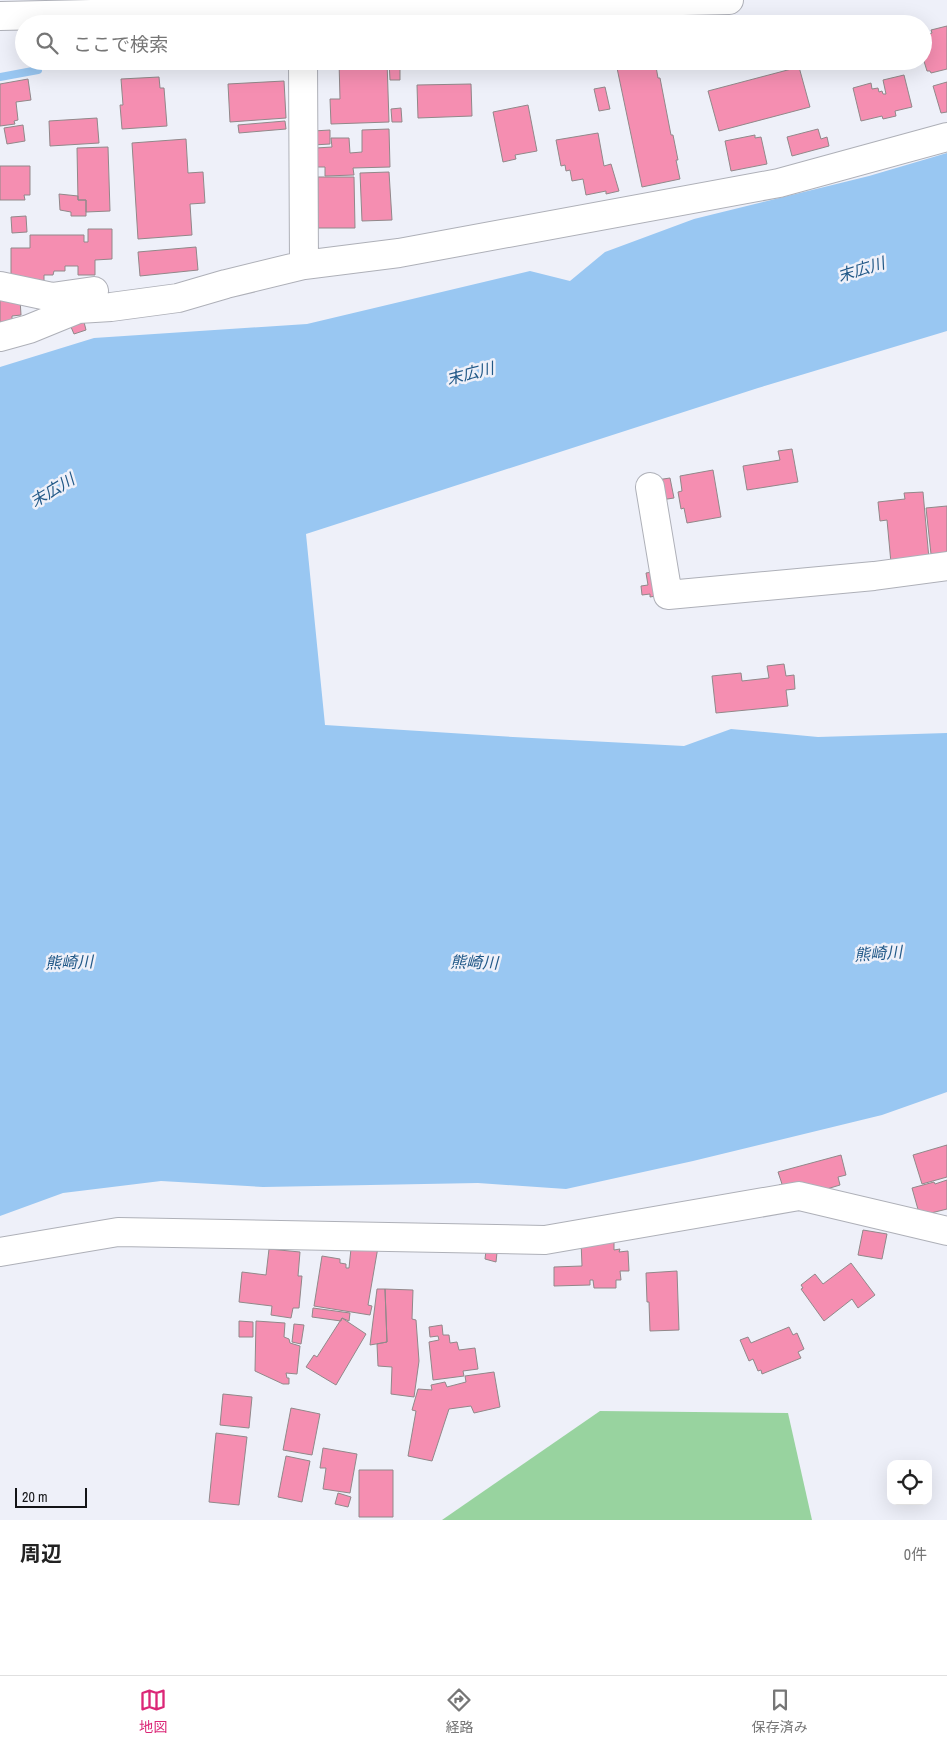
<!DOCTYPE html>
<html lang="ja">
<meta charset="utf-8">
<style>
:root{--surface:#fff;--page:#f6f6f6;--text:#222;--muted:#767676;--line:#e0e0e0;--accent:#db2777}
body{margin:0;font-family:"Archivo Narrow","Noto Sans JP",sans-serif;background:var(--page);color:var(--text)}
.controls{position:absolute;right:15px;bottom:15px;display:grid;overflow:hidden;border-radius:10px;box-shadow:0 5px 20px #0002}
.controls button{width:45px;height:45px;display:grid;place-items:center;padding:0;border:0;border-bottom:1px solid var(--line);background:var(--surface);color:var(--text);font:25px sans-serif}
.scale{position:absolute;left:15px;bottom:12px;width:72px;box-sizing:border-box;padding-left:5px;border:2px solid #131417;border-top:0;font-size:14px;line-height:18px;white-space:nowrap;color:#131417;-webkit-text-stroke:4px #eef0f9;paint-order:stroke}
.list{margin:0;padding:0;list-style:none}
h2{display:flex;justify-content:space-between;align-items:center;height:65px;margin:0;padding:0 20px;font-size:21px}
h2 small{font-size:16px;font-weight:400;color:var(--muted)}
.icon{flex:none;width:28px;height:28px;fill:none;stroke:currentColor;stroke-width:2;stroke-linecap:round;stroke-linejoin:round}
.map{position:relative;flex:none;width:947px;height:1520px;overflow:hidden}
.search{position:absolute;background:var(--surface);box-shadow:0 5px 20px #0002;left:15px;right:15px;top:15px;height:55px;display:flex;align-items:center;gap:12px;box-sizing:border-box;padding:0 18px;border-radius:28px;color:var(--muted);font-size:19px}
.sheet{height:155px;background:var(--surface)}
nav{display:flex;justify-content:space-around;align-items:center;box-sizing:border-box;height:70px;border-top:1px solid var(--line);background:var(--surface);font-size:14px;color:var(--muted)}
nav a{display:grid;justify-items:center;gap:2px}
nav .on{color:var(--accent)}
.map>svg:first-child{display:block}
.green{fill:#98d39f}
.water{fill:#99c7f2}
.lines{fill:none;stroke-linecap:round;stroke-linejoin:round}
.stream{stroke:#99c7f2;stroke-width:8}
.building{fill:#f58eb1;stroke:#91888a}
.minor-casing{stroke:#aeb0b8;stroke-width:30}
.primary-casing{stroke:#aeb0b8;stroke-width:30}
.minor{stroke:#fff;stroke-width:28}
.primary{stroke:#fff;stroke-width:28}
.labels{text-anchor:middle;stroke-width:5;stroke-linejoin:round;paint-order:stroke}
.water-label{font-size:16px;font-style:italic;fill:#225988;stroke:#eef0f9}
</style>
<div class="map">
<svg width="947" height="1520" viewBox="0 0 947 1520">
<rect width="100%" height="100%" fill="#eef0f9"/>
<path class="green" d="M 600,1411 L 788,1413 L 812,1520 L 442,1520 Z"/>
<path class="water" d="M 947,153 L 947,331 L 758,388 L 306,534 L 325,725 L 513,737 L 684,746 L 731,729 L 818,737 L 947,733 L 947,1092 L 882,1115 L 693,1161 L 566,1189 L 478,1183 L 263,1187 L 161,1181 L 63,1193 L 0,1216 L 0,367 L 94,338 L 307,324 L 530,271 L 570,281 L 605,252 L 694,219 L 869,176 Z"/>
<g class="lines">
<path class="stream" d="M 0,77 L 38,70"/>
</g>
<path class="building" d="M 947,26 L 947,69 L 931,73 L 930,71 L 927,71 L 923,58 L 923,36 L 932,33 L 931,30 Z
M 339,61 L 387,61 L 389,122 L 331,124 L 330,99 L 340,99 Z
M 389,61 L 400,61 L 400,80 L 390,80 Z
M 650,61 L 655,61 L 658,78 L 660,78 L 671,135 L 673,135 L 678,160 L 676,160 L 680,179 L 642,187 L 617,68 Z
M 799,67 L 810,107 L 719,131 L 708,91 Z
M 904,75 L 912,107 L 895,111 L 896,116 L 883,119 L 882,116 L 861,121 L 853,88 L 871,83 L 872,89 L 878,88 L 879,92 L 882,91 L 883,94 L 886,94 L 883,80 Z
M 159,77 L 160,88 L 164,88 L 167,126 L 122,129 L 120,105 L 123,105 L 121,79 Z
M 28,79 L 31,100 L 16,102 L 18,120 L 14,121 L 15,124 L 0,126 L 0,84 Z
M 284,81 L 286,118 L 230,122 L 228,84 Z
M 947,82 L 947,112 L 941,113 L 933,86 Z
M 471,84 L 472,116 L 418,118 L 417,85 Z
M 605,87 L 610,109 L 599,111 L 594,89 Z
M 528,105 L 537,151 L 515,155 L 516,159 L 503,162 L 493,112 Z
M 401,108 L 402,122 L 392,122 L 391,109 Z
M 97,118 L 99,143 L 50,146 L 49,121 Z
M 285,121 L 286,129 L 239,133 L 238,125 Z
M 23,125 L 25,141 L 7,144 L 4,128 Z
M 389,129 L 390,167 L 353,168 L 354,175 L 325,176 L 325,167 L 316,167 L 316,148 L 332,147 L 331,138 L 349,138 L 350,153 L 362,152 L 362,130 Z
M 818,129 L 821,139 L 827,137 L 829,146 L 792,156 L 787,137 Z
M 330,130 L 330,144 L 313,145 L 313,131 Z
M 598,133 L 604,166 L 611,164 L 619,191 L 606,194 L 606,191 L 586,195 L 583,179 L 572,181 L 570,170 L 566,171 L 565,165 L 561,166 L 556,140 Z
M 755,135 L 755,138 L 761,137 L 767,164 L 731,171 L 725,141 Z
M 186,139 L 188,173 L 203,172 L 205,203 L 190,204 L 192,235 L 138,239 L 132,143 Z
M 108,147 L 110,211 L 86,212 L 86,200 L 78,200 L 77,148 Z
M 0,166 L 30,166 L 30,195 L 24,195 L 25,200 L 0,200 Z
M 389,172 L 392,220 L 362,221 L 360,173 Z
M 318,177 L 354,177 L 355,228 L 318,228 Z
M 59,194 L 78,196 L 78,200 L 86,200 L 86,216 L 71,216 L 71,212 L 60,210 Z
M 26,216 L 27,232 L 12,233 L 11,217 Z
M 88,229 L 112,229 L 112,259 L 95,260 L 95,275 L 78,275 L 78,266 L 65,266 L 65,271 L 54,271 L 53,275 L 44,275 L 44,284 L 11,279 L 11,248 L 30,248 L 30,235 L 84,235 L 84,242 L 88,242 Z
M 196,247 L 198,270 L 140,276 L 138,252 Z
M 0,296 L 20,299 L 21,315 L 12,316 L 12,323 L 0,324 Z
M 84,322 L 86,330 L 74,334 L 71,327 Z
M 792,449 L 798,482 L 747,490 L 743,466 L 780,460 L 778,451 Z
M 713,470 L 721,517 L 687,523 L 684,508 L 681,509 L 678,492 L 682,491 L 680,476 Z
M 670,478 L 674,498 L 654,501 L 650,481 Z
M 923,492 L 929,559 L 891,563 L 887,520 L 880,521 L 878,502 L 905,499 L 904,493 Z
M 947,506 L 947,552 L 931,554 L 926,508 Z
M 658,571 L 662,595 L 650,597 L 650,594 L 642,595 L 641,586 L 648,585 L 646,573 Z
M 784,664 L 786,676 L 794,675 L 795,689 L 786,690 L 788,706 L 716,713 L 712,676 L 741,673 L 742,681 L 769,678 L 767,666 Z
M 947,1145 L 947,1177 L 922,1184 L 913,1155 Z
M 841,1155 L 846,1175 L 838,1177 L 840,1185 L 787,1201 L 782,1198 L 779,1185 L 782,1184 L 778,1172 Z
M 947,1180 L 947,1209 L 923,1215 L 919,1213 L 912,1188 L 934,1182 L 935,1184 Z
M 863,1230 L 887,1234 L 882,1259 L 858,1255 Z
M 352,1239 L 378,1247 L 368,1305 L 372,1306 L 370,1315 L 314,1306 L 322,1256 L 340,1259 L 340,1263 L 346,1264 L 346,1268 L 349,1268 Z
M 614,1240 L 614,1250 L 620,1249 L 619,1252 L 628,1251 L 629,1271 L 620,1271 L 621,1280 L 616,1280 L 616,1288 L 594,1288 L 593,1280 L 590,1280 L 590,1285 L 554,1286 L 554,1267 L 582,1266 L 581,1241 Z
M 487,1242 L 498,1243 L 496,1262 L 485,1259 Z
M 269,1249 L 300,1252 L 298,1276 L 302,1276 L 299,1308 L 293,1308 L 291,1318 L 271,1315 L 272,1306 L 239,1302 L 242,1272 L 266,1275 Z
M 851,1263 L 875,1295 L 858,1308 L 852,1299 L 824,1321 L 801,1289 L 803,1288 L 801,1285 L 815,1274 L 823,1284 Z
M 677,1271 L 679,1330 L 650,1331 L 649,1302 L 647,1302 L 646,1273 Z
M 377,1289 L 385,1289 L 387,1342 L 370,1345 Z
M 385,1289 L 413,1290 L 412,1319 L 416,1320 L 419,1361 L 414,1397 L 391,1394 L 392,1367 L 378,1366 L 377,1344 L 387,1342 Z
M 313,1308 L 350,1313 L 349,1321 L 342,1318 L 341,1321 L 312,1317 Z
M 342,1318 L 366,1334 L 336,1385 L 306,1367 L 314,1355 L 317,1357 Z
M 239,1321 L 253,1322 L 253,1337 L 239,1337 Z
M 256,1321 L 285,1323 L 284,1337 L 289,1339 L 290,1343 L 300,1346 L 297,1374 L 286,1373 L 287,1378 L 289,1378 L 289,1384 L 283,1384 L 255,1371 Z
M 294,1324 L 304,1325 L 301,1344 L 292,1342 Z
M 442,1325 L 443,1335 L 449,1335 L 450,1343 L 457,1342 L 459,1350 L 475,1348 L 478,1369 L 463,1371 L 464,1376 L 433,1380 L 429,1342 L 439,1340 L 438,1336 L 430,1337 L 429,1327 Z
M 789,1327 L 793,1335 L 797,1333 L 804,1349 L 798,1352 L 801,1358 L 762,1374 L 761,1370 L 758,1371 L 753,1359 L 749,1361 L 740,1340 L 748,1337 L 751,1343 Z
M 494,1372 L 500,1407 L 474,1413 L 471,1406 L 449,1409 L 432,1461 L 408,1456 L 416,1411 L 412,1410 L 418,1389 L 432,1390 L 431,1385 L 445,1382 L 447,1387 L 466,1382 L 465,1376 Z
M 223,1394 L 252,1397 L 249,1428 L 220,1425 Z
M 291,1408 L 320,1414 L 312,1455 L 283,1450 Z
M 216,1433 L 247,1437 L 239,1505 L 209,1502 Z
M 323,1448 L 357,1454 L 350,1493 L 323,1489 L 326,1468 L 320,1468 Z
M 286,1456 L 310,1461 L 302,1502 L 278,1497 Z
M 359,1470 L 393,1470 L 393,1517 L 359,1517 Z
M 338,1493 L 351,1497 L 348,1507 L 335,1504 Z"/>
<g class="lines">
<defs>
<path id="minor" d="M 303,61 L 304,265
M 0,286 L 52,297 L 94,291
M 0,337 L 29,329 L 78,309 L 111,307 L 178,298 L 226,284 L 304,265 L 399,253 L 779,183 L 947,137
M 650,487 L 668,595 L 874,576 L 947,566
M 0,1252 L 118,1232 L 545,1240 L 799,1196 L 947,1231"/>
<path id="primary" d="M 0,16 L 729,0"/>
</defs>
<use href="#minor" class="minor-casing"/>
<use href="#primary" class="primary-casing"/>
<use href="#minor" class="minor"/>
<use href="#primary" class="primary"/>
</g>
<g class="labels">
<g class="water-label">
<text transform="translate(861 269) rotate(-17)" y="6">末広川</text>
<text transform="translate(470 373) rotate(-14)" y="6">末広川</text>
<text transform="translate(52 490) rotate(-31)" y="6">末広川</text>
<text transform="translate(878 953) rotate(-4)" y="6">熊崎川</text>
<text transform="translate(69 962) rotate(-2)" y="6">熊崎川</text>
<text transform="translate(474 962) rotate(1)" y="6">熊崎川</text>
</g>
</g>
</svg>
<div class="controls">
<button><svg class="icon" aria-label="locate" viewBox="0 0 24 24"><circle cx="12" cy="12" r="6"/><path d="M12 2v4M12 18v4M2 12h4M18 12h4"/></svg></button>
</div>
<div class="scale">20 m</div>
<div class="search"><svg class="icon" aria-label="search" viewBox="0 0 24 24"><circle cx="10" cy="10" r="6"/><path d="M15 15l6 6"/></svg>ここで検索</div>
</div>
<section class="sheet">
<h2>周辺<small>0件</small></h2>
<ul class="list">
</ul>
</section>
<nav>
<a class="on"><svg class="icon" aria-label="map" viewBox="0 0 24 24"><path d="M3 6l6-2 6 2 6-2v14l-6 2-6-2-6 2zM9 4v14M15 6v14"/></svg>地図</a>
<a><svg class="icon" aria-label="directions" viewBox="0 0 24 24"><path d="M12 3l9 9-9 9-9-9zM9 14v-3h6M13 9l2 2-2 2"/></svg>経路</a>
<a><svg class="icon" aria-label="saved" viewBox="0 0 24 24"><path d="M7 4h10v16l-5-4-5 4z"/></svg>保存済み</a>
</nav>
